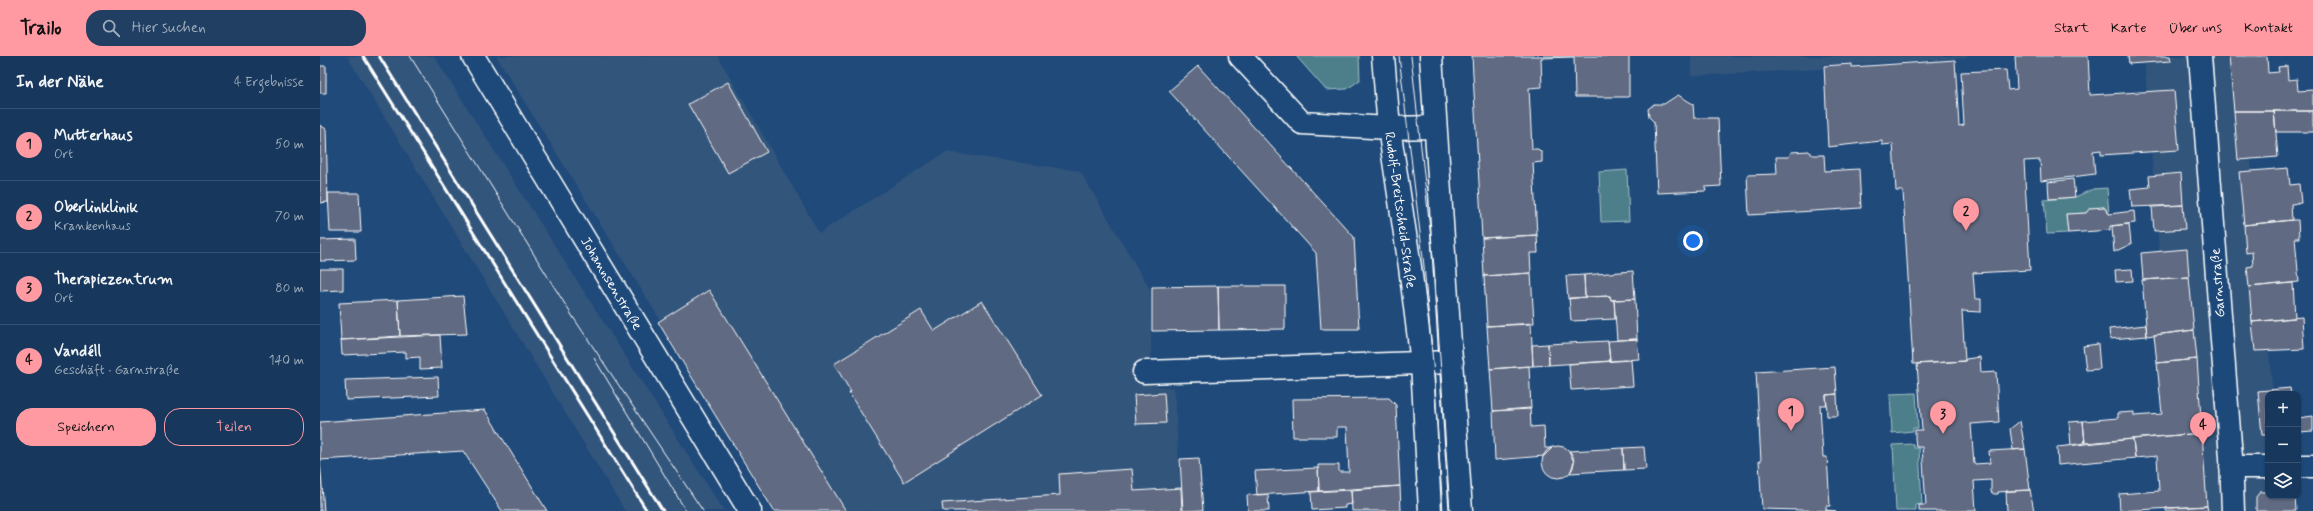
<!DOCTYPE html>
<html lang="de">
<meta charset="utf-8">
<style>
:root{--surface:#17385c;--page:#203f62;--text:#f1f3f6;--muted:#9eacbb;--line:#365272;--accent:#ff9aa2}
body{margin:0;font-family:Mynerve,sans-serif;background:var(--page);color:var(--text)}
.controls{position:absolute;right:12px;bottom:12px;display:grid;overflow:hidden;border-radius:8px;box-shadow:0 1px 3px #0004}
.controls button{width:36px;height:36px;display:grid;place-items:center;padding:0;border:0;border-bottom:1px solid var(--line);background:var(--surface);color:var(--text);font:20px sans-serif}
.you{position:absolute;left:1373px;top:185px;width:14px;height:14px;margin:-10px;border:3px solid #fff;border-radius:50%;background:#1a73e8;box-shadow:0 0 0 6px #1a73e833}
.badge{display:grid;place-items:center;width:26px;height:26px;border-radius:50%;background:var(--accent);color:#111;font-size:13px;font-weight:700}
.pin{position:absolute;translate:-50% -33px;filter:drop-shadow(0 1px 2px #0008)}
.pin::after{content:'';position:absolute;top:21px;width:14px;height:12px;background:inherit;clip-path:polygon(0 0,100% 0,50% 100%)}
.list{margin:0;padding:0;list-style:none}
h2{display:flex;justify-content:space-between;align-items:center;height:52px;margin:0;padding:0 16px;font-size:17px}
h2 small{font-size:13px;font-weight:400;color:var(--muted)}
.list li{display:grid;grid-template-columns:26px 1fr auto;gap:12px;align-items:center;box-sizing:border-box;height:72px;padding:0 16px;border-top:1px solid var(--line)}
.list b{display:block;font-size:15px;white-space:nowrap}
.list p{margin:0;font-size:13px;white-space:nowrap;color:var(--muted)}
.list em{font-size:13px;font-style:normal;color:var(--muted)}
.actions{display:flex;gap:8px;padding:12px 16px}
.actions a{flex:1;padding:9px 0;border:1px solid var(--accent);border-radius:16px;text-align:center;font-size:14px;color:var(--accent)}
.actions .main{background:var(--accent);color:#111}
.icon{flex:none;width:22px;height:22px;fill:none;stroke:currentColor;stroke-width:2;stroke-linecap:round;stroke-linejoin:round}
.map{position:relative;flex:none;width:1993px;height:455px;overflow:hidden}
header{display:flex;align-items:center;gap:24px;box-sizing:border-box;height:56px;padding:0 20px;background:var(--accent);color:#111}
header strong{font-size:19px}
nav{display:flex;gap:22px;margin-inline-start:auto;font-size:14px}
.search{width:280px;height:36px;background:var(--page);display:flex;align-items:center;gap:10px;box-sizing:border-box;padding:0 14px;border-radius:16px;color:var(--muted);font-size:15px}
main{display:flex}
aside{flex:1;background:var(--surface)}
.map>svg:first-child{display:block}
.built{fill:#32547c}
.green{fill:#4d7f8b;stroke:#a6bfc5}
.building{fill:#606a82;stroke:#fff}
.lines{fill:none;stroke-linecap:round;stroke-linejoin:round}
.street-casing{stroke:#fff;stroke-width:25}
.secondary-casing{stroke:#fff;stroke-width:25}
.street{stroke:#1f4a7a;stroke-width:22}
.secondary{stroke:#1f4a7a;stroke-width:22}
.tram{stroke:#fff;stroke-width:1}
.rail{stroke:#fff;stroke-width:3}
.labels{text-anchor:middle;stroke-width:3.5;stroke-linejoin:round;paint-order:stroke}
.street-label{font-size:14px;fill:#fff;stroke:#1f4a7a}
</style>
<header>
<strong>Trailo</strong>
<div class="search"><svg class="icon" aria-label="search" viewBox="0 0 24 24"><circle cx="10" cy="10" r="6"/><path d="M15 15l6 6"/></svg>Hier suchen</div>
<nav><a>Start</a><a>Karte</a><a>Über uns</a><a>Kontakt</a></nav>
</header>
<main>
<aside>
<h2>In der Nähe<small>4 Ergebnisse</small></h2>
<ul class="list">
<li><span class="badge">1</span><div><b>Mutterhaus</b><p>Ort</p></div><em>50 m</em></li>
<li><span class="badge">2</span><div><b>Oberlinklinik</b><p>Krankenhaus</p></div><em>70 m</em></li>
<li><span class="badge">3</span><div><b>Therapiezentrum</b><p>Ort</p></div><em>80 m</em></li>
<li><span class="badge">4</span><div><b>Vandéll</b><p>Geschäft · Garnstraße</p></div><em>140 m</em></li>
</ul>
<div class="actions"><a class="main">Speichern</a><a>Teilen</a></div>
</aside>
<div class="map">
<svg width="1993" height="455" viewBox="0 0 1993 455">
<rect width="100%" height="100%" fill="#1f4a7a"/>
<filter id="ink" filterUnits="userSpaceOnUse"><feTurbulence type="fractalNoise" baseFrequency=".025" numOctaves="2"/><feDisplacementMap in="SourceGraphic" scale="8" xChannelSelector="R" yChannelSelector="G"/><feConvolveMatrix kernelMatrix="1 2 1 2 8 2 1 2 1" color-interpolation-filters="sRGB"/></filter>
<g filter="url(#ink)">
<path class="built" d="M 27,0 L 114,0 L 404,455 L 305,455 Z
M 176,0 L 398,0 L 499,177 L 626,96 L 760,115 L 830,233 L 832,329 L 854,332 L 862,455 L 459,455 Z
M 1371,0 L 1647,0 L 1647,2 L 1533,9 L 1532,7 L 1503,9 L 1502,13 L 1371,20 Z
M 1824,0 L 1921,0 L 1953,338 L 1948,338 L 1948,440 L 1962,455 L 1859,455 Z"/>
<path class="green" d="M 976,0 L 1039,0 L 1040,24 L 1027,33 L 1006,34 Z
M 1307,114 L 1309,165 L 1281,166 L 1279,116 Z
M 1787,132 L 1789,158 L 1784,151 L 1770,152 L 1766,157 L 1746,158 L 1748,177 L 1727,178 L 1724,144 L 1755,141 L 1773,133 Z
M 1596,337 L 1598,372 L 1593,372 L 1593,375 L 1572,377 L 1570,338 Z
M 1593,388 L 1594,392 L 1599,392 L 1602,448 L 1596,449 L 1596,455 L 1576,455 L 1573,389 Z"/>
<path class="building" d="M 1152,0 L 1309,0 L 1309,41 L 1255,41 L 1254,1 L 1221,2 L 1222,31 L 1209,32 L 1212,93 L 1218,93 L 1222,97 L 1222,106 L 1213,107 L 1217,179 L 1162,182 Z
M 1695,0 L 1768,0 L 1770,39 L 1854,34 L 1859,94 L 1781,99 L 1781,94 L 1773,95 L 1775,118 L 1721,125 L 1720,104 L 1704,105 L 1710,214 L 1653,217 L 1655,243 L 1661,243 L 1661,256 L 1642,255 L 1645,305 L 1593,308 L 1583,135 L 1576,135 L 1573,88 L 1562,89 L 1562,85 L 1552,86 L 1508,91 L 1504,10 L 1532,8 L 1532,11 L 1547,10 L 1635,4 L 1639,70 L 1644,69 L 1641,16 L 1686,14 L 1688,34 L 1697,33 Z
M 1808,0 L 1850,0 L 1851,5 L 1809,8 Z
M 1909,0 L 1947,0 L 1948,17 L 1959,16 L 1958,11 L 1967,10 L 1968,24 L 1977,23 L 1978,35 L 1993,34 L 1993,55 L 1914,55 Z
M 0,10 L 6,10 L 6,37 L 0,37 Z
M 878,10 L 1034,181 L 1039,273 L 1001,273 L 996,197 L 849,35 Z
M 408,26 L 447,96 L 408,117 L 368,48 Z
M 1358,39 L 1373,48 L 1374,62 L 1398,62 L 1401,130 L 1385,131 L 1386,135 L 1337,137 L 1334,66 L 1329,61 L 1328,53 L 1334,48 L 1344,48 Z
M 1914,55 L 1954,55 L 1958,101 L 1918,104 Z
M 1954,55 L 1993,55 L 1993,76 L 1956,76 Z
M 0,69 L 6,73 L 8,146 L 0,147 Z
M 1489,95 L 1492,99 L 1504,99 L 1505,115 L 1539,113 L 1541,152 L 1429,159 L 1427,119 L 1457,118 L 1456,101 L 1469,101 L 1471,96 Z
M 1968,112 L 1970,129 L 1979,128 L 1981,147 L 1971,148 L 1972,164 L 1924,169 L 1919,116 Z
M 1861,117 L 1863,149 L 1812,151 L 1810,133 L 1830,131 L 1829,120 Z
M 1753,123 L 1755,141 L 1729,143 L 1728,126 Z
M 8,137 L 39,137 L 41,176 L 10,176 Z
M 1863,149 L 1865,173 L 1834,175 L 1832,151 Z
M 1784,151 L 1789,158 L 1814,155 L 1815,167 L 1790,170 L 1790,174 L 1748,177 L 1746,158 L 1766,157 L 1770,152 Z
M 1972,164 L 1978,164 L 1979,182 L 1975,182 L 1979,226 L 1929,231 L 1927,211 L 1933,210 L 1932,196 L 1926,197 L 1924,169 Z
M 1809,168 L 1811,188 L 1794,196 L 1792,170 Z
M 1217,179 L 1218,197 L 1210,197 L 1211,217 L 1164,220 L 1162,182 Z
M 35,183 L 36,204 L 0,205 L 0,184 Z
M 1867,193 L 1869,221 L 1823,224 L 1821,197 Z
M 0,213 L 23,213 L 23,234 L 0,235 Z
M 1812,213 L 1813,225 L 1796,226 L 1795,214 Z
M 1313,215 L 1315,243 L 1291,244 L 1290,240 L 1265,241 L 1264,219 Z
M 1211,217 L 1214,267 L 1167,270 L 1164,220 Z
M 1264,219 L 1265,241 L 1248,243 L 1246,220 Z
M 1869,221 L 1874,274 L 1827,280 L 1822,224 Z
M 1973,227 L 1975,262 L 1932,266 L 1929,231 Z
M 898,230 L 899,274 L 832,275 L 832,231 Z
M 898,230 L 965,230 L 965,273 L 899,274 Z
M 389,234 L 526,455 L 454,455 L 338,266 Z
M 143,240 L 147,278 L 80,280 L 78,244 Z
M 1290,240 L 1291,244 L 1294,244 L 1295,263 L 1251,265 L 1249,242 Z
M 1315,243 L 1317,283 L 1297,284 L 1294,244 Z
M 78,244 L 80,280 L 21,284 L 19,247 Z
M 662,245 L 722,339 L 584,426 L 529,337 L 531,336 L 514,308 L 601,254 L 614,275 Z
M 1982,261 L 1984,293 L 1935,295 L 1932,266 Z
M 1211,268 L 1213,310 L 1170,313 L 1167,270 Z
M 1826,269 L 1827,280 L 1790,283 L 1789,273 Z
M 1874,274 L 1877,303 L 1837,307 L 1834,279 Z
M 120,279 L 122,312 L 100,313 L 100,301 L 86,302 L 86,296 L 22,299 L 21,284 Z
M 1317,283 L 1319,303 L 1290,305 L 1288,285 Z
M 1288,285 L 1290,305 L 1229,309 L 1228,288 Z
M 1228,288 L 1229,309 L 1213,310 L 1212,289 Z
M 1778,288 L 1780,313 L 1766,314 L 1763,290 Z
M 1660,301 L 1661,317 L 1676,316 L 1679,366 L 1651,368 L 1654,408 L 1670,407 L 1669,395 L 1705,393 L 1710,434 L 1678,436 L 1678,438 L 1674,438 L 1671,436 L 1671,424 L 1654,425 L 1656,455 L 1599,455 L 1599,449 L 1606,449 L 1602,391 L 1596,391 L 1595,382 L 1595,374 L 1602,374 L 1597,308 L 1645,305 L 1646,303 Z
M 1877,303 L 1882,377 L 1765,387 L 1763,365 L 1798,362 L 1798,357 L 1814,356 L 1814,360 L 1842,358 L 1837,307 Z
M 1311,304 L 1313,330 L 1251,334 L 1249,308 Z
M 1209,310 L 1211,353 L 1173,355 L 1170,313 Z
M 1515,311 L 1517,338 L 1506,339 L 1507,349 L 1500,349 L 1503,401 L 1507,401 L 1510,450 L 1506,450 L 1506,454 L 1516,455 L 1442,453 L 1439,405 L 1441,405 L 1436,316 Z
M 118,321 L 119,340 L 26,344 L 25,324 Z
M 1970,332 L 1971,338 L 1948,338 L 1948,379 L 1942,379 L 1938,335 Z
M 844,337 L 846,367 L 816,368 L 814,339 Z
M 1517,338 L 1518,360 L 1507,360 L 1506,339 Z
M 1069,342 L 1076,349 L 1080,430 L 999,435 L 998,409 L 1019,409 L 1019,416 L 1029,416 L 1027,371 L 1017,371 L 1017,381 L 973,381 L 972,343 Z
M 1210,352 L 1211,371 L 1224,370 L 1225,392 L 1232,392 L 1224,400 L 1175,404 L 1173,355 Z
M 165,354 L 227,455 L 182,455 L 143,395 L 0,404 L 4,455 L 0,455 L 0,366 Z
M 1993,360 L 1993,375 L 1978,376 L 1978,362 Z
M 1700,365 L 1705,393 L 1693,394 L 1690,373 Z
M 1763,365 L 1765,387 L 1751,389 L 1749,366 Z
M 1882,377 L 1887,450 L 1800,455 L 1799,438 L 1839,435 L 1837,400 L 1815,402 L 1813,383 Z
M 1813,383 L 1815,402 L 1738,409 L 1737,391 Z
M1222 406a16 16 0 1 1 32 0a16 16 0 1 1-32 0Z
M 1324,391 L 1326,413 L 1304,414 L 1303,392 Z
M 1303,392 L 1304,414 L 1250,417 L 1254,406 L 1249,395 Z
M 879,402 L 883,454 L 863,455 L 860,403 Z
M 998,412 L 999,435 L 937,439 L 935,415 Z
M 812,413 L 814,435 L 861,432 L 862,455 L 623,455 L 622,447 L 740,439 L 739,418 Z
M 1080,430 L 1081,455 L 1032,455 L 1031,434 Z
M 1031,434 L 1032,448 L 1025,449 L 1025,452 L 992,454 L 991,436 Z
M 1710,434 L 1714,455 L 1687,455 L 1686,435 Z
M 1940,436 L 1948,436 L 1948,440 L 1975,440 L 1976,455 L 1936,455 L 1936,441 Z
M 948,438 L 949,455 L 925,455 L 928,455 L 927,439 Z
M 1887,450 L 1888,455 L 1846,455 L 1846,452 Z"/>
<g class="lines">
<defs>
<path id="street" d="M 153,0 L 430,455
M 920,0 L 982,67 L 1069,72 L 1115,71
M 1880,0 L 1911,401 L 1913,455
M 824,316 L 1132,306
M 1978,410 L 1993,410
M 1911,411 L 1948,411"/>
<path id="secondary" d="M 1063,0 L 1069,72 L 1090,211 L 1102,307 L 1110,455
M 1111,0 L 1141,455"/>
</defs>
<use href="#street" class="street-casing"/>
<use href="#secondary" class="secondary-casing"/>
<use href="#street" class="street"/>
<use href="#secondary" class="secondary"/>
<path class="tram" d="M 90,0 L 253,261 L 383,455
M 1079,0 L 1104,210 L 1113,307 L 1123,455
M 1091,0 L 1114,210 L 1130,455
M 274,302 L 366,455"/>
<path class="rail" d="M 43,0 L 327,455
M 59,0 L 343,455"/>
</g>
</g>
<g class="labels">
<g class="street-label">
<text transform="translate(1081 154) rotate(82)" y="5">Rudolf-Breitscheid-Straße</text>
<text transform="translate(292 227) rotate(59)" y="5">Johannsenstraße</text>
<text transform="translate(1897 227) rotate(-94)" y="5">Garnstraße</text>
</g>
</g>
</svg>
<div class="controls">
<button>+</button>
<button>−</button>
<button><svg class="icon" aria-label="layers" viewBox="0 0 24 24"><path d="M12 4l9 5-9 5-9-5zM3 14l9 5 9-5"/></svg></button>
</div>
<div class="you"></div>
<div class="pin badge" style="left:1471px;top:375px">1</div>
<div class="pin badge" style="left:1646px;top:175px">2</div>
<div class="pin badge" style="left:1623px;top:378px">3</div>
<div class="pin badge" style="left:1883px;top:389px">4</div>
</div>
</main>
